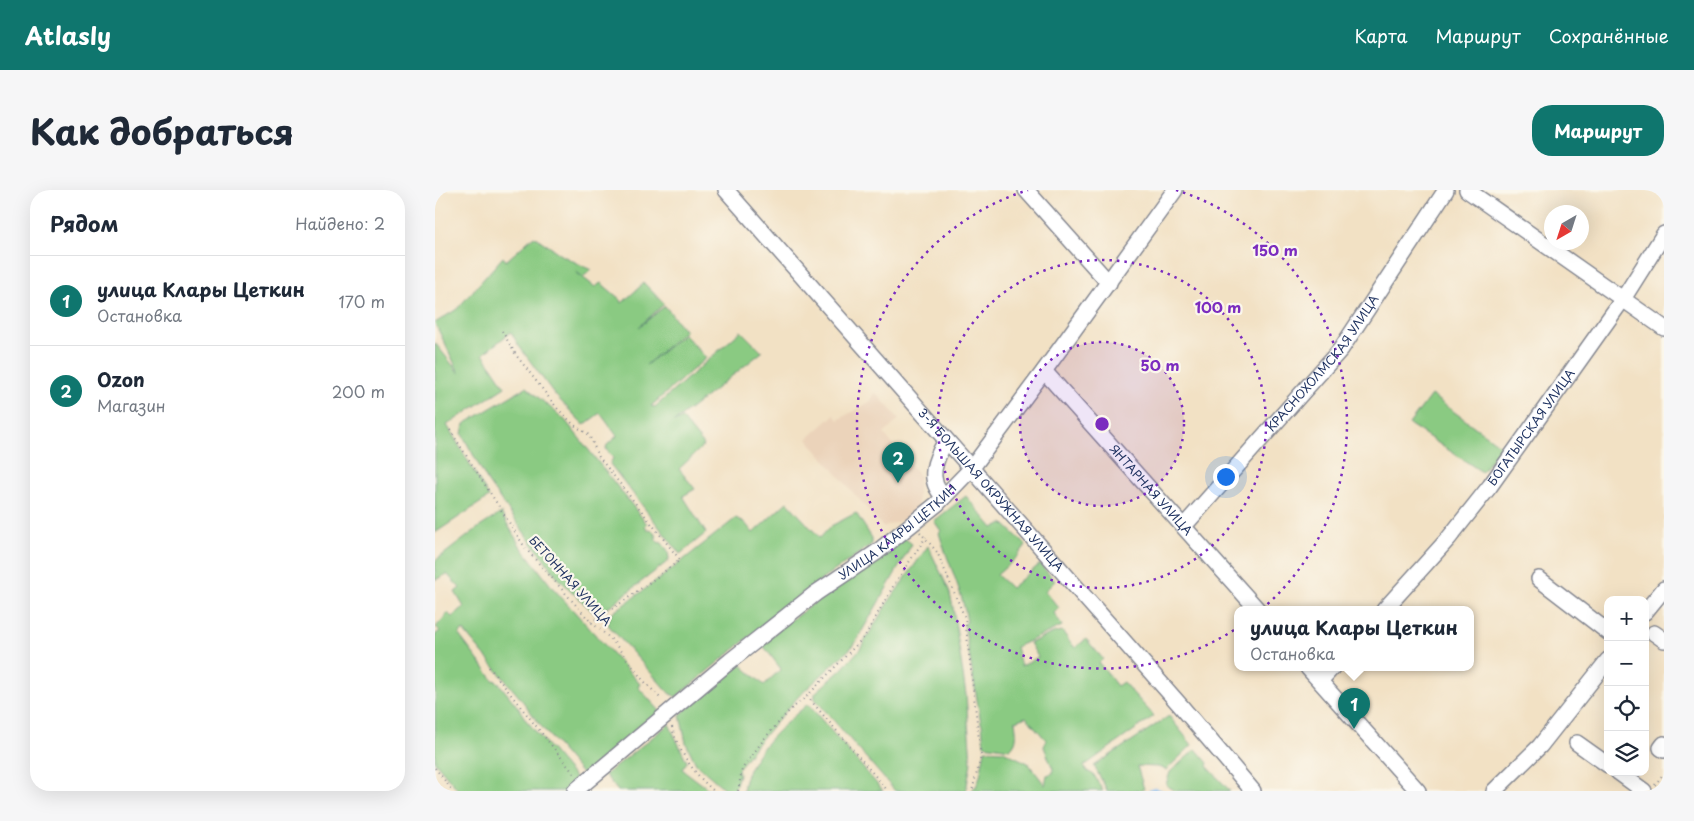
<!DOCTYPE html>
<html lang="ru">
<meta charset="utf-8">
<style>
:root{--surface:#fff;--page:#f6f6f7;--text:#1f2937;--muted:#747a83;--line:#e0e1e3;--accent:#0f766e}
body{margin:0;font-family:"Playpen Sans",sans-serif;background:var(--page);color:var(--text)}
.controls{position:absolute;right:15px;bottom:15px;display:grid;overflow:hidden;border-radius:10px;box-shadow:0 5px 20px #0002}
.controls button{width:45px;height:45px;display:grid;place-items:center;padding:0;border:0;border-bottom:1px solid var(--line);background:var(--surface);color:var(--text);font:25px sans-serif}
.compass{position:absolute;left:1109px;top:15px;width:45px;height:45px;border-radius:50%;background:var(--surface);box-shadow:0 5px 20px #0002;rotate:219deg}
.you{position:absolute;left:790px;top:286px;width:18px;height:18px;margin:-12px;border:4px solid #fff;border-radius:50%;background:#1a73e8;box-shadow:0 0 0 8px #1a73e833}
.badge{display:grid;place-items:center;width:32px;height:32px;border-radius:50%;background:var(--accent);color:#fff;font-size:16px;font-weight:700}
.pin{position:absolute;translate:-50% -41px;filter:drop-shadow(0 1px 2px #0008)}
.pin::after{content:'';position:absolute;top:26px;width:18px;height:15px;background:inherit;clip-path:polygon(0 0,100% 0,50% 100%)}
.popup{position:absolute;left:799px;top:416px;width:240px;height:65px;box-sizing:border-box;display:grid;place-content:center;border-radius:10px;background:var(--surface);filter:drop-shadow(0 1px 4px #0005);font-size:16px;white-space:nowrap;color:var(--muted)}
.popup b{font-size:19px;color:var(--text)}
.popup::after{content:'';position:absolute;left:50%;top:100%;margin-left:-10px;border:10px solid transparent;border-top-color:var(--surface)}
.list{margin:0;padding:0;list-style:none}
h2{display:flex;justify-content:space-between;align-items:center;height:65px;margin:0;padding:0 20px;font-size:21px}
h2 small{font-size:16px;font-weight:400;color:var(--muted)}
.list li{display:grid;grid-template-columns:32px 1fr auto;gap:15px;align-items:center;box-sizing:border-box;height:90px;padding:0 20px;border-top:1px solid var(--line)}
.list b{display:block;font-size:19px;white-space:nowrap}
.list p{margin:0;font-size:16px;white-space:nowrap;color:var(--muted)}
.list em{font-size:16px;font-style:normal;color:var(--muted)}
.icon{flex:none;width:28px;height:28px;fill:none;stroke:currentColor;stroke-width:2;stroke-linecap:round;stroke-linejoin:round}
.map{position:relative;flex:none;width:1229px;height:601px;overflow:hidden;border-radius:20px}
header{display:flex;align-items:center;gap:30px;box-sizing:border-box;height:70px;padding:0 25px;background:var(--accent);color:#fff}
header strong{font-size:24px}
nav{display:flex;gap:28px;margin-inline-start:auto;font-size:18px}
.intro{display:flex;align-items:center;justify-content:space-between;box-sizing:border-box;height:120px;padding:0 30px}
h1{margin:0;font-size:35px}
.button{padding:12px 22px;border-radius:20px;background:var(--accent);color:#fff;font-size:18px;font-weight:700}
main{display:flex;gap:30px;padding:0 30px}
aside{flex:1;background:var(--surface);border-radius:20px;box-shadow:0 5px 20px #0002}
.map>svg:first-child{display:block}
.built{fill:#ebd3ba}
.green{fill:#8aca82;stroke:#527c70}
.lines{fill:none;stroke-linecap:round;stroke-linejoin:round}
.stream{stroke:#80b9f1;stroke-width:3}
.minor-casing{stroke:#868891;stroke-width:18}
.path{stroke:#868891;stroke-width:2;stroke-dasharray:1 4;stroke-linecap:butt}
.minor{stroke:#fff;stroke-width:15}
.ring{fill:none;stroke:#7b2cbf;stroke-width:2.5;stroke-dasharray:2.5 5}
.labels{text-anchor:middle;stroke-width:4.5;stroke-linejoin:round;paint-order:stroke}
.street-label{font-size:12px;fill:#1b2f5e;stroke:#fbf7ec}
.centre{fill:#7b2cbf;stroke:#fbf7ec;stroke-width:2.5}
.ring-label{font-size:15px;text-anchor:middle;font-weight:bold;fill:#7b2cbf;stroke:#fbf7ec;stroke-width:4.5;stroke-linejoin:round;paint-order:stroke}
</style>
<header>
<strong>Atlasly</strong>
<nav><a>Карта</a><a>Маршрут</a><a>Сохранённые</a></nav>
</header>
<div class="intro"><h1>Как добраться</h1><a class="button">Маршрут</a></div>
<main>
<aside>
<h2>Рядом<small>Найдено: 2</small></h2>
<ul class="list">
<li><span class="badge">1</span><div><b>улица Клары Цеткин</b><p>Остановка</p></div><em>170 m</em></li>
<li><span class="badge">2</span><div><b>Ozon</b><p>Магазин</p></div><em>200 m</em></li>
</ul>
</aside>
<div class="map">
<svg width="1229" height="601" viewBox="0 0 1229 601">
<rect width="100%" height="100%" fill="#fbf7ec"/>
<filter id="ink" filterUnits="userSpaceOnUse"><feTurbulence type="fractalNoise" baseFrequency=".02" numOctaves="2"/><feDisplacementMap in="SourceGraphic" scale="10" xChannelSelector="R" yChannelSelector="G"/><feConvolveMatrix kernelMatrix="1 2 1 2 8 2 1 2 1" color-interpolation-filters="sRGB"/></filter>
<filter id="wash" filterUnits="userSpaceOnUse"><feTurbulence type="fractalNoise" baseFrequency=".0096" numOctaves="4" result="noise"/><feDisplacementMap in="SourceGraphic" scale="20" xChannelSelector="R" yChannelSelector="G"/><feGaussianBlur stdDeviation="1.12" result="paint"/><feColorMatrix in="noise" values="0 0 0 0 0 0 0 0 0 0 0 0 0 0 0 0 0 1.4 0 .05"/><feComposite in="paint" operator="in"/></filter>
<g filter="url(#wash)">
<rect width="100%" height="100%" fill="#f2e1c4"/>
<path class="built" d="M 440,202 L 464,229 L 449,244 L 485,287 L 483,291 L 483,318 L 476,327 L 448,337 L 372,249 L 399,225 L 403,230 L 436,211 Z"/>
<path class="green" d="M 99,46 L 128,66 L 156,80 L 148,87 L 141,82 L 160,97 L 166,93 L 186,110 L 187,113 L 209,93 L 229,114 L 204,137 L 230,116 L 250,141 L 211,175 L 249,144 L 271,168 L 216,216 L 220,217 L 306,141 L 327,162 L 239,232 L 247,228 L 269,255 L 244,279 L 260,299 L 248,306 L 271,343 L 245,364 L 175,274 L 178,268 L 171,259 L 172,255 L 182,246 L 165,223 L 149,235 L 120,205 L 84,156 L 76,142 L 48,164 L 70,197 L 12,235 L 54,307 L 0,343 L 0,153 L 24,183 L 0,133 L 22,119 L 68,67 L 71,71 Z
M 91,197 L 130,230 L 212,334 L 210,336 L 214,341 L 216,339 L 222,347 L 220,348 L 224,353 L 226,352 L 233,361 L 234,369 L 232,372 L 162,426 L 124,389 L 93,348 L 53,292 L 27,244 L 29,234 Z
M 996,205 L 1066,256 L 1047,282 L 974,234 Z
M 531,306 L 558,338 L 568,333 L 591,355 L 582,367 L 562,385 L 576,398 L 605,374 L 620,391 L 610,401 L 624,418 L 619,423 L 627,436 L 581,457 L 586,476 L 603,467 L 595,453 L 618,443 L 627,441 L 640,458 L 651,449 L 668,469 L 664,473 L 682,496 L 688,492 L 719,526 L 649,576 L 652,581 L 659,585 L 668,601 L 537,601 L 539,597 L 541,597 L 545,586 L 550,560 L 568,561 L 593,573 L 610,595 L 612,585 L 618,583 L 618,579 L 609,557 L 611,550 L 591,527 L 580,531 C 581,542 584,551 575,559 L 549,555 L 547,534 L 546,533 L 529,434 L 532,432 C 528,402 513,373 504,343 L 506,341 L 499,331 Z
M 352,312 L 385,348 L 396,336 L 421,323 L 437,348 L 437,354 L 365,405 L 241,507 L 233,502 L 174,436 L 173,433 L 176,424 L 228,386 L 301,328 L 310,333 L 318,343 Z
M 66,323 L 84,354 L 117,397 L 205,494 L 203,497 L 225,521 L 149,586 L 106,536 L 86,509 L 28,440 L 24,445 L 58,490 L 62,491 L 82,516 L 91,530 L 143,591 L 131,601 L 24,601 L 0,572 L 0,445 L 5,441 L 1,437 L 13,423 L 17,427 L 29,417 L 20,402 L 25,398 L 12,384 L 0,390 L 0,371 L 43,338 Z
M 468,347 L 477,354 L 419,455 L 363,507 L 322,554 L 303,579 L 304,584 L 299,601 L 292,601 L 261,574 L 251,553 L 245,525 L 304,473 L 329,495 L 346,479 L 327,454 L 348,436 Z
M 493,356 L 514,400 L 518,417 L 531,505 L 536,572 L 531,601 L 460,601 L 380,509 L 380,503 L 406,480 L 425,459 L 450,417 Z
M 373,514 L 448,601 L 308,601 C 311,567 348,535 373,514 Z
M 734,526 L 757,555 L 731,580 L 723,577 L 702,576 L 709,599 L 704,601 L 671,601 L 672,600 L 659,576 Z
M 234,534 L 252,572 L 247,579 L 276,601 L 183,601 L 170,585 Z
M 761,559 L 773,573 L 772,576 L 795,601 L 741,601 L 731,595 L 735,582 Z"/>
<g class="lines">
<path class="stream" d="M 715,601 L 720,599 L 726,601"/>
</g>
</g>
<g filter="url(#ink)">
<g class="lines">
<defs>
<g id="minor">
<path id="s1" d="M 291,0 L 745,515 L 818,601"/>
<path d="M 591,0 L 674,93"/>
<path d="M 1032,0 L 1229,138"/>
<path id="s2" d="M 609,181 L 823,420"/>
<path d="M 509,307 C 491,290 500,269 511,251"/>
<path id="s3" d="M 749,336 L 906,159 L 1011,0"/>
<path d="M 1104,389 L 1173,442"/>
<path id="s4" d="M 949,420 L 1013,349 L 1055,296 L 1188,109 L 1229,44"/>
<path d="M 1210,422 L 1229,399"/>
<path d="M 1219,443 L 1229,450"/>
<path d="M 873,478 L 983,601"/>
<path d="M 885,491 L 897,478"/>
<path d="M 1142,553 L 1173,575"/>
<path d="M 1229,554 L 1226,558 L 1229,560"/>
<path d="M 1183,582 L 1209,601"/>
<path id="s5" d="M 140,601 L 295,471 L 381,403 L 442,362 L 502,314 L 536,279 L 609,181 L 740,0"/>
<path d="M 1059,601 L 1105,556 L 1173,470"/>
</g>
</defs>
<use href="#minor" class="minor-casing"/>
<path class="path" d="M 67,141 L 81,165 L 122,218 L 139,235 L 154,245 L 164,267 L 245,370 L 189,411 L 156,432
M 15,240 L 91,359 L 156,432 L 177,450 L 207,489 L 227,510
M 485,342 L 502,362 L 530,428 L 546,567 L 537,601
M 54,477 L 140,585
M 372,506 L 453,601
M 237,537 C 242,560 261,586 279,601
M 1210,568 L 1213,564 L 1215,565
M 0,578 L 18,601
M 1220,595 L 1229,583
M 303,601 L 307,579 L 329,549 L 355,520 L 372,506 L 430,446 L 460,393 L 491,347"/>
<use href="#minor" class="minor"/>
</g>
</g>
<circle cx="667" cy="234" r="82" fill="#7b2cbf" fill-opacity=".12"/>
<g class="ring">
<circle cx="667" cy="234" r="82"/>
<circle cx="667" cy="234" r="164"/>
<path d="M741 0A245 245 0 1 1 593 0"/>
</g>
<g class="labels">
<g class="street-label">
<text dy="4" stroke="none"><textPath href="#s3" startOffset="214">КРАСНОХОЛМСКАЯ УЛИЦА</textPath></text>
<text dy="4" stroke="none"><textPath href="#s4" startOffset="235">БОГАТЫРСКАЯ УЛИЦА</textPath></text>
<text dy="4" stroke="none"><textPath href="#s1" startOffset="400">3-Я БОЛЬШАЯ ОКРУЖНАЯ УЛИЦА</textPath></text>
<text dy="4" stroke="none"><textPath href="#s2" startOffset="160">ЯНТАРНАЯ УЛИЦА</textPath></text>
<text dy="4" stroke="none"><textPath href="#s5" startOffset="414">УЛИЦА КЛАРЫ ЦЕТКИН</textPath></text>
<text transform="translate(135 391) rotate(48)" y="4">БЕТОННАЯ УЛИЦА</text>
</g>
</g>
<circle cx="667" cy="234" r="8" class="centre"/>
<g class="ring-label">
<text x="840" y="66">150 m</text>
<text x="783" y="123">100 m</text>
<text x="725" y="181">50 m</text>
</g>
</svg>
<div class="controls">
<button>+</button>
<button>−</button>
<button><svg class="icon" aria-label="locate" viewBox="0 0 24 24"><circle cx="12" cy="12" r="6"/><path d="M12 2v4M12 18v4M2 12h4M18 12h4"/></svg></button>
<button><svg class="icon" aria-label="layers" viewBox="0 0 24 24"><path d="M12 4l9 5-9 5-9-5zM3 14l9 5 9-5"/></svg></button>
</div>
<svg class="compass" viewBox="-18 -18 36 36"><path d="M0-13l5 13h-10z" fill="#e53935"/><path d="M0 13l5-13h-10z" fill="#747a83"/></svg>
<div class="you"></div>
<div class="pin badge" style="left:919px;top:539px">1</div>
<div class="popup"><b>улица Клары Цеткин</b>Остановка</div>
<div class="pin badge" style="left:463px;top:293px">2</div>
</div>
</main>
